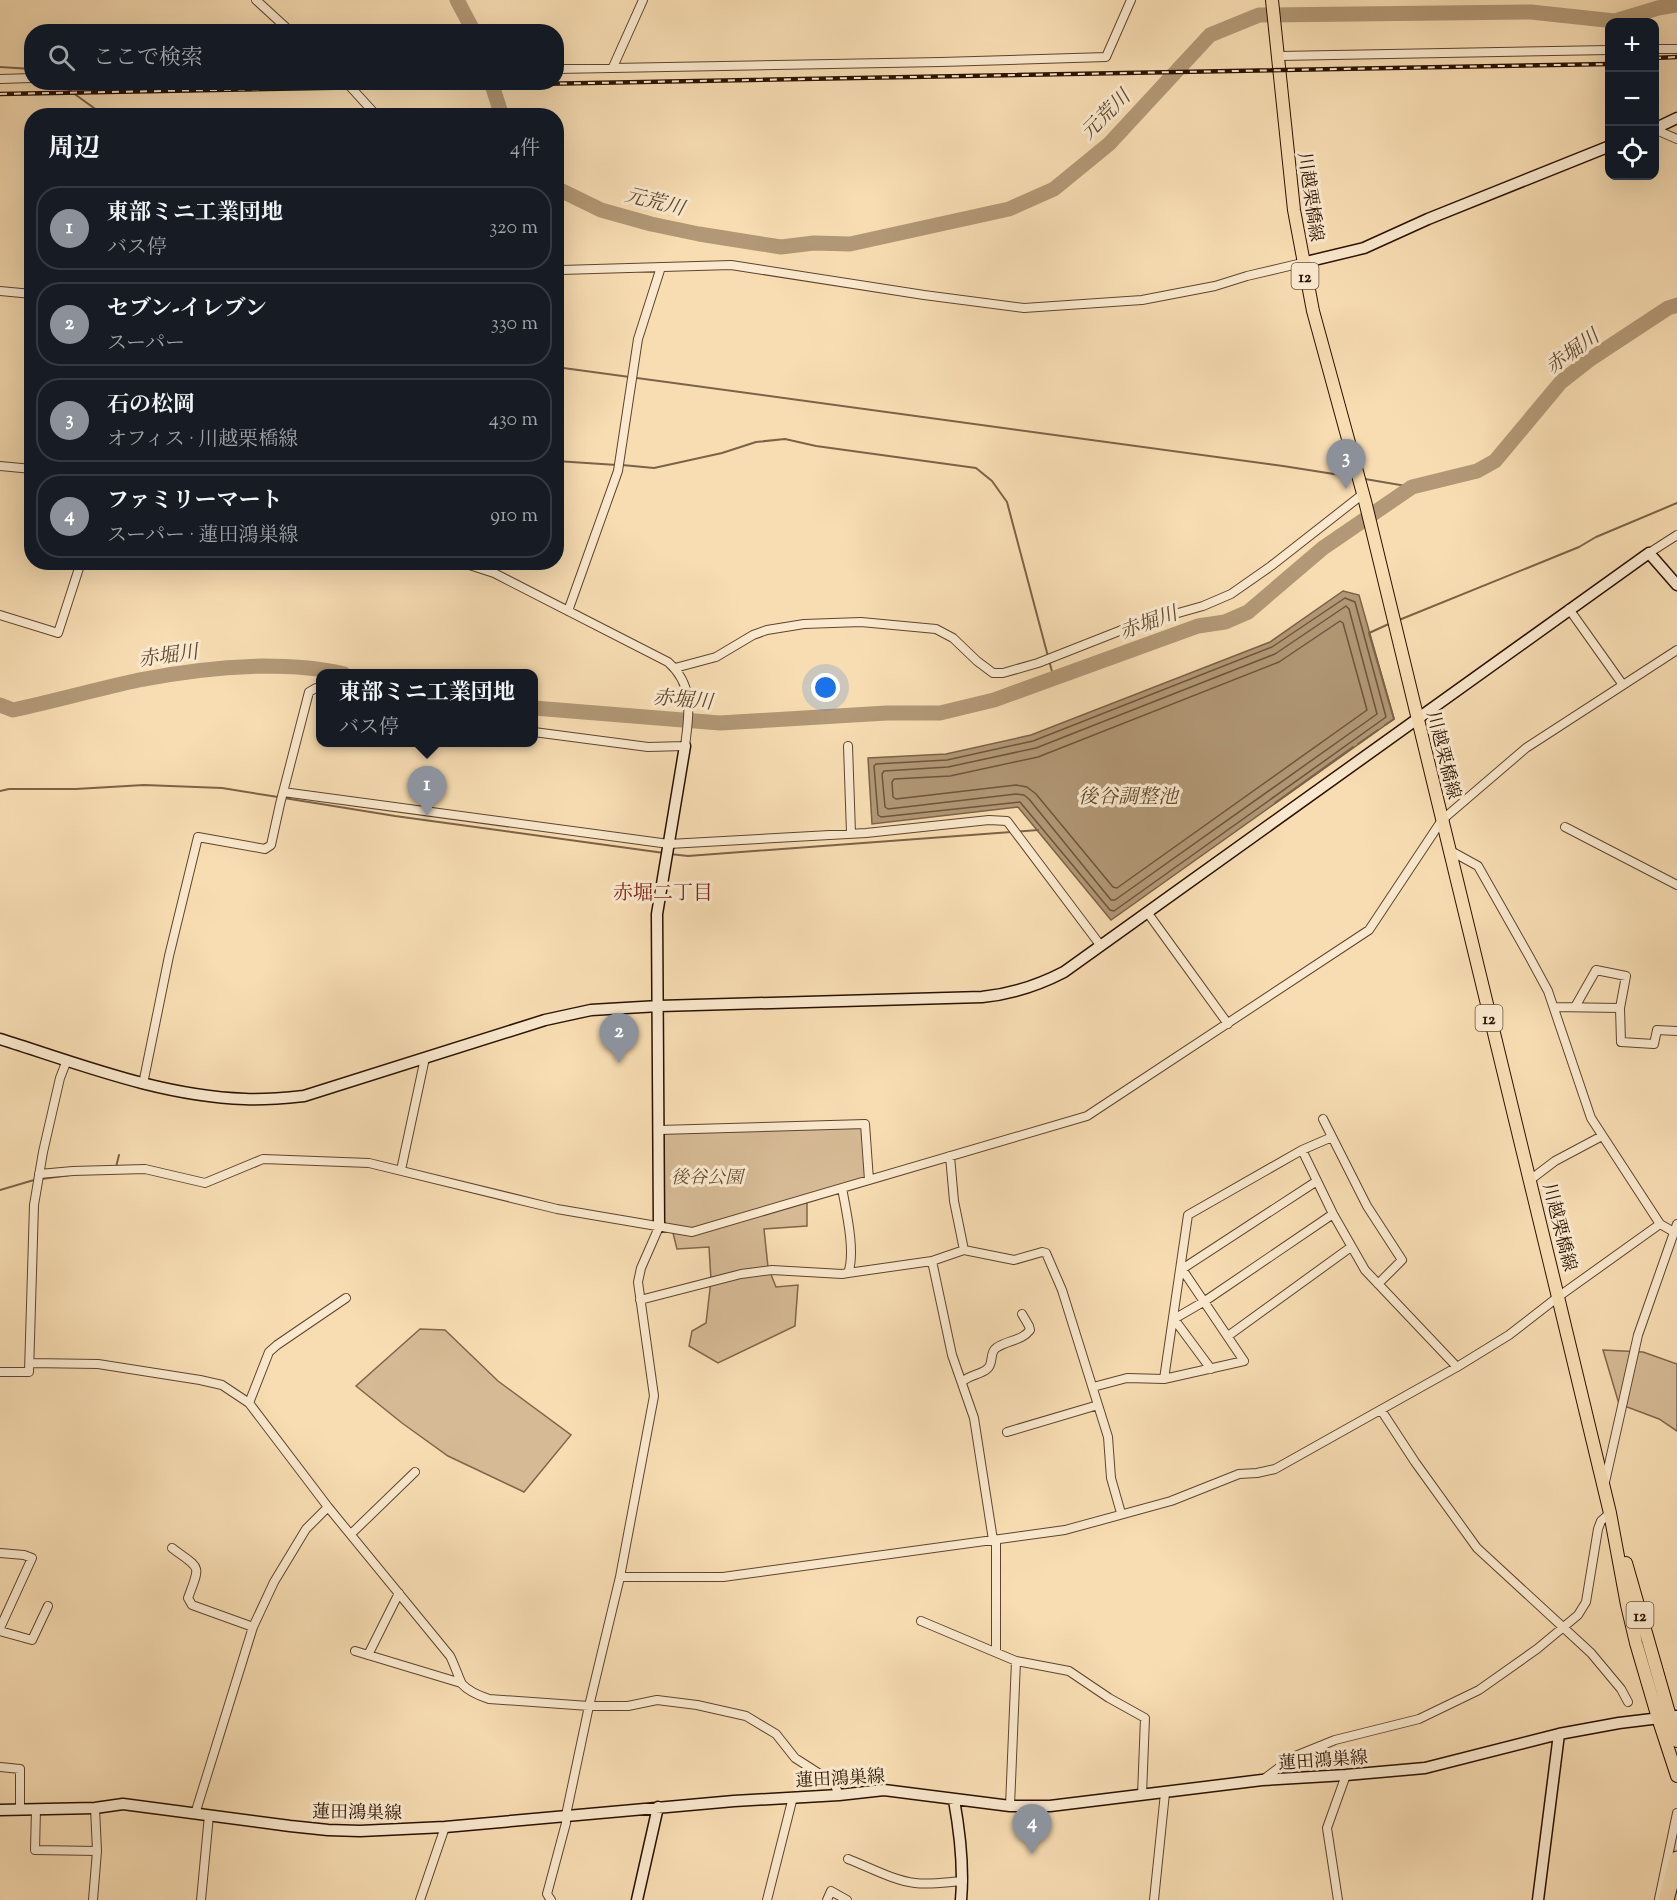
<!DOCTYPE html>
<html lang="ja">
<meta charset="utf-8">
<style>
:root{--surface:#171b24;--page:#242831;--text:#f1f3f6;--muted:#9ea1a6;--line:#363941;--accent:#8c9099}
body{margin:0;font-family:"Sorts Mill Goudy","Noto Serif JP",serif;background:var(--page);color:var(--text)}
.controls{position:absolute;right:18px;top:18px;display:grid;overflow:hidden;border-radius:12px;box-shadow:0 6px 24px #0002}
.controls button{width:54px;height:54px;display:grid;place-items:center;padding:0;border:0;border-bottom:2px solid var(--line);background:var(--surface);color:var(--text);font:30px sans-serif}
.you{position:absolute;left:826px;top:688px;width:21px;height:21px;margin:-15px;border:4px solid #fff;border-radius:50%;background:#1a73e8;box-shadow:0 0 0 9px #1a73e833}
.badge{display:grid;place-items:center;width:39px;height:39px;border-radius:50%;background:var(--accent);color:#fff;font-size:20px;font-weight:700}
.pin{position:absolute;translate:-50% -50px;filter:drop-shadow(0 2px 3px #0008)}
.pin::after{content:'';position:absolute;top:32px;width:21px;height:18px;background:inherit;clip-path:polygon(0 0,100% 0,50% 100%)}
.popup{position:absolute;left:316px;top:669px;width:222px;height:78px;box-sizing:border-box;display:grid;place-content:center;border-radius:12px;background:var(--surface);filter:drop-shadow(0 2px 4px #0005);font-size:20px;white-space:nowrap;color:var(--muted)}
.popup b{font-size:22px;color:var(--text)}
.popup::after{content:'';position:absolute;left:50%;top:100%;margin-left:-12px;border:12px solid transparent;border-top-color:var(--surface)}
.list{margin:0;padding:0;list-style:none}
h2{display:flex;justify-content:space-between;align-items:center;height:78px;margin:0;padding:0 24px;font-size:26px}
h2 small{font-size:20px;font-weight:400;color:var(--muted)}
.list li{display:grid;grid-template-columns:39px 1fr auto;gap:18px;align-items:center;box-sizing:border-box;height:84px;margin:0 12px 12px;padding:0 12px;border:2px solid var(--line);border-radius:24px}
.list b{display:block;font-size:22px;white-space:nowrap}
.list p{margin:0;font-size:20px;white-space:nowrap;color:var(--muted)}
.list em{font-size:20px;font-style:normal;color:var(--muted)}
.icon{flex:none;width:33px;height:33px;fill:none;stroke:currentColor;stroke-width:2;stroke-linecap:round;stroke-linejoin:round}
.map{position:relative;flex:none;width:1677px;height:1900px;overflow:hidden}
.search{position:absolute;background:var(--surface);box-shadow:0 6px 24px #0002;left:24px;top:24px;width:540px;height:66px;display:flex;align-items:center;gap:15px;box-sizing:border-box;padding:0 21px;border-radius:24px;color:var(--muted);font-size:22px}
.panel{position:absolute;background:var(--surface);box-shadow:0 6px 24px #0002;left:24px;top:108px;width:540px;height:462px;border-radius:24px}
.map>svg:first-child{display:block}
.green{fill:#d5ba95;stroke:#80664a;stroke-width:1.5}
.water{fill:#b29876;stroke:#7c6247;stroke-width:1.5}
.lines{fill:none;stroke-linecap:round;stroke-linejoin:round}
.shore{stroke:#6e543b;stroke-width:1.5}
.stream{stroke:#7c6247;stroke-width:2}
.river{stroke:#b29876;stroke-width:15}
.street-casing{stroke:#5e442d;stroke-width:10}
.secondary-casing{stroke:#2a1100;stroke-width:13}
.primary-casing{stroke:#2a1100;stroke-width:14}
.highway-casing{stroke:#2a1100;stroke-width:17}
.street{stroke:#fae9ce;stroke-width:8}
.secondary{stroke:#fae9ce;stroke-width:10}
.primary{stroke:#f8ddb3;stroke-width:12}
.highway{stroke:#f8ddb3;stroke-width:15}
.rail-casing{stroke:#2a1100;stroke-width:4.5}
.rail{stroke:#fae9ce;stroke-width:2;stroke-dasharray:7;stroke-linecap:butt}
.labels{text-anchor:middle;stroke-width:6;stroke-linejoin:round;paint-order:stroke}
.shield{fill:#fae9ce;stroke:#68523e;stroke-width:1.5}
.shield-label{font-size:16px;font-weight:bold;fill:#2a1100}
.street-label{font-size:18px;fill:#2a1100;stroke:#fae9ce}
.park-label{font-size:18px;font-style:italic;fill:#664c34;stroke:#fae9ce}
.water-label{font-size:20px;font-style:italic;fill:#60472f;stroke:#fae9ce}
.neighbourhood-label{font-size:20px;fill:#7a1f14;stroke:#fae9ce}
</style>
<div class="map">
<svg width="1677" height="1900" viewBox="0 0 1677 1900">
<rect width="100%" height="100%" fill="#f8ddb3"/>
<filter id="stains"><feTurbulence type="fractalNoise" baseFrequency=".00333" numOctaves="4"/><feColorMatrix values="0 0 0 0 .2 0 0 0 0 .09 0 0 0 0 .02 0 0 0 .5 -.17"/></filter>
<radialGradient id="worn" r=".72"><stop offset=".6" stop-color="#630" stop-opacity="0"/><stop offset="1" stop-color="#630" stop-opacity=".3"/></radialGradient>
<path class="green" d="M 865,1124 L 869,1180 L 807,1198 L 807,1226 L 764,1229 L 768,1267 L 776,1287 L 798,1285 L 795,1326 L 718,1363 L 689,1346 L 692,1331 L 706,1323 L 711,1280 L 709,1247 L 677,1249 L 672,1229 L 659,1227 L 659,1130 Z
M 420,1329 L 445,1330 L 498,1381 L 571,1435 L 524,1492 L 448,1456 L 402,1423 L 356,1386 Z
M 1603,1350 L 1643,1352 L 1677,1364 L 1677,1431 L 1659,1419 L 1619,1404 Z"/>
<path class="water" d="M 1343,591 L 1359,595 L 1394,719 L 1111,920 L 1018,807 L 872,824 L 868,758 L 946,754 L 1031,735 L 1270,642 Z"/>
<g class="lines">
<path class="shore" d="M 1345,598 L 1355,602 L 1386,717 L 1114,911 L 1110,910 L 1020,802 L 881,817 L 878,815 L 874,766 L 876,764 L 947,760 L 1033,741 L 1272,647 Z
M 1346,606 L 1349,609 L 1377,714 L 1115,900 L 1111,900 L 1029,799 L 1024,795 L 1016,794 L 888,809 L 885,807 L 882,774 L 884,771 L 948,767 L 1036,748 L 1275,654 Z
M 1340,621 L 1343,623 L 1367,710 L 1117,888 L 1113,887 L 1036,794 L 1027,787 L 1016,785 L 896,799 L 893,797 L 892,782 L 894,779 L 950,776 L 1038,757 L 1279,662 Z"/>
<path class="stream" d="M 0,67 L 32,69
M 58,82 L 105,116
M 556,367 L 1283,466 L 1353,477
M 556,461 L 617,465
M 622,465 L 654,468 L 722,453 L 756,442 L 785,439 L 816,446 L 976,468 L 992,481 L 1007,502 L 1054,679
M 1365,479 L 1412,487
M 1399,620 L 1579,547 L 1596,537 L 1677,503
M 1385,725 L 1394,719 L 1369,633 L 1391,623
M 1358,744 L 1378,730
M 0,791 L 9,789 L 76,789 L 144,785 L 222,788 L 278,797
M 284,798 L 395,816 L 664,853
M 1275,803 L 1353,747
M 670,854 L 688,856 L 1038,830
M 116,1167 L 119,1155
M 0,1190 L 34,1180 L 70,1175"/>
<path class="river" d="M 457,0 L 474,32
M 491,82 L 502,116
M 556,188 L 601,210 L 651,224 L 699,234 L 781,247 L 814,243 L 850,244 L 1009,209 L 1054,189 L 1109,144 L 1210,35 L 1259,15 L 1531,12 L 1615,21 L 1658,8 L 1677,5
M 0,705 L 13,710 C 55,701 97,689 139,680 C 179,672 221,667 262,666 C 290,666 317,667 344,674
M 534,708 L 720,723 L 887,713 L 940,713 L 994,700 L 1198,626 L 1225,622 L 1248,612 L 1323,548 L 1412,487 L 1477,471 L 1495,461 L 1561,382 L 1589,360 L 1668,308 L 1677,305"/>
<defs>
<path id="street" d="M 256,0 L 291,32
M 1654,49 L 1677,49
M 1279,56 L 1610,50
M 613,67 L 643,0
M 556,69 L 941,62 L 1106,57 L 1131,0
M 0,79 L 32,78
M 346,82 L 377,116
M 1654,129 L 1677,139
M 556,268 L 561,270 L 731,265 L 924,295 L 1024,308 L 1142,300 L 1215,286 L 1247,276 L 1302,263
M 0,291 L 32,294
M 0,466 L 32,469
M 1649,553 L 1677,535
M 460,562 L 494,573 L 668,662 C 695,686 689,714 685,746 L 648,747 L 534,732
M 1569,609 L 1623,685
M 568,611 L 618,471 L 638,339 L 661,267
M 0,615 L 58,633 L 81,562
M 675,668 L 716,657 L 753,635 L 767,630 L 804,624 L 861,622 L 936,629 L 953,638 L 977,661 L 993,673 L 1003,673 L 1038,663 L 1132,626 L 1203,606 L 1231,594 L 1271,566 L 1363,494
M 848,746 L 851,833
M 283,792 L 669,844 L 866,833 L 989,820 L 1007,821 L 1101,946
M 1565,827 L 1677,885
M 1449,850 L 1478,866 L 1529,956 L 1548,991 L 1591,1118 L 1660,1224 L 1674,1232
M 1147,912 L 1228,1024
M 1554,1007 L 1620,1008
M 1575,1007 L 1596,970 L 1626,976 L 1620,1008 L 1621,1042 L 1654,1044 L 1657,1030 L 1677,1031
M 143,1084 L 169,956 L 198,837 L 265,849 L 271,845 L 280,804 L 309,692 L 316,688 L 320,689
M 1323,1119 L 1367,1206 L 1402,1260 L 1378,1284
M 659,1130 L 865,1124 L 869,1180
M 1302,1150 L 1333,1214 L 1365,1270 L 1457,1367
M 401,1170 L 425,1058
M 39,1174 L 73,1171 L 145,1169 L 205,1183 L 263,1159 L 369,1163 L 557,1209 L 692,1232 L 1087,1116 L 1369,930 L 1442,820 L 1526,748 L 1677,650
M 1530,1180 L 1555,1161 L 1602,1136
M 964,1250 L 1014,1260 L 1042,1252 L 1046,1253 L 1062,1290 L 1108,1437 L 1111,1478 L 1121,1513
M 932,1261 L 952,1355 L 974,1418 L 993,1540
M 1182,1269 L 1244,1361 L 1164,1379 L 1188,1215 L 1302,1150 L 1332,1137
M 1182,1269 L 1317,1181
M 848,1273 L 932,1261 L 964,1250 L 954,1201 L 950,1156
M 640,1300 L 741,1274 L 772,1270 L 842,1274 L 848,1273 C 856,1253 846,1210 842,1188
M 1228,1336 L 1351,1247
M 30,1363 L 98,1364 L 200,1380 L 222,1385 L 249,1403 L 328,1507 L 450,1656 C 453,1661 460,1681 462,1684 C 469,1692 480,1696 489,1699 L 589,1706 L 628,1706 L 657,1700 L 697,1705 L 746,1716 L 776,1734 L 795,1758 L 834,1783 L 839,1795
M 1211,1369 L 1174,1319 L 1205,1301 L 1333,1214
M 0,1372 L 29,1372 L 34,1205 L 43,1152 L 60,1078 L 67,1060
M 962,1382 C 969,1375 980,1375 987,1369 C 994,1364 989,1353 996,1348 C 1007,1340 1022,1341 1030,1330 L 1029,1326 L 1022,1314
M 1093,1387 L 1127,1378 L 1164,1379
M 249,1403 L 269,1352 L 277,1345 L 346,1298
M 1381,1410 L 1415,1462 L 1477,1548 L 1591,1653 L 1621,1689 L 1628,1702
M 1007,1432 L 1098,1405
M 1605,1482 L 1638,1335 L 1677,1224
M 351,1534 L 415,1472
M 172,1548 C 201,1570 201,1563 188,1598 L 192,1605 L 253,1627
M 0,1553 L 24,1555 L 32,1558 L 0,1628
M 620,1577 L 723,1577 L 1065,1530 L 1171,1501 L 1239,1474 L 1257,1473 L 1275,1469 L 1457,1367 L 1509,1335 L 1558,1297 L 1660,1224
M 921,1621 L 1016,1661 L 1069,1671 L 1109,1698 L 1145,1718 L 1142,1795
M 0,1631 L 32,1640 L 48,1606
M 355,1651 L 461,1683
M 996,1651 L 996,1540
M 368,1655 L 399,1593
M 0,1767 L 20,1769 L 20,1810
M 1264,1779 L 1293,1757 L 1335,1740 L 1419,1719 L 1479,1690 L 1537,1649 L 1578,1615 L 1586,1602 L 1598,1529 L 1601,1521 L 1610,1513
M 1010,1806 L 1016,1661
M 36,1809 L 35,1850 L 97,1851
M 195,1814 L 253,1627 L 274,1582 L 306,1529 L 328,1507
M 848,1859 C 869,1867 892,1880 915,1883 C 931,1885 947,1882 963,1881
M 1659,1899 L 1677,1813
M 93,1900 L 97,1851 L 95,1808
M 201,1900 L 209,1815
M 420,1900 L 445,1827
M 551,1900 L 547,1894 L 566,1823 L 566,1815 L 589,1706 L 620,1577 L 654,1396 L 638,1282 L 641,1268 L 659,1227
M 767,1900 L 793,1797
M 827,1900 L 831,1891 L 847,1900
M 1154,1900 L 1165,1793
M 1338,1900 L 1327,1828 L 1346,1775"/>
<path id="secondary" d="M 1654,129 L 1677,118
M 1302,263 L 1364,248 L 1428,219 L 1610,146
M 0,1039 C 80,1064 160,1096 245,1099 C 264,1100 285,1098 304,1096 L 545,1020 L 591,1010 L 659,1006 L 982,997 C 1012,994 1037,986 1064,972 L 1649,553 L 1677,585
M 659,1227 L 657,914 L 685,746
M 954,1800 C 960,1833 964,1866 961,1900
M 0,1810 L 95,1808 L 123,1804 L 290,1826 L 328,1830 L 360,1831 L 445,1827 L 734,1801 L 839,1795 L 884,1790 L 1010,1806 L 1050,1806 L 1262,1780 L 1346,1775 L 1425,1768 L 1559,1734 L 1619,1723 L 1677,1716
M 637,1900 L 658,1807
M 1538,1900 L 1559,1734"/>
<path id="primary" d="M 1272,0 L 1294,210 L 1313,311 L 1365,501 L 1558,1297 L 1610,1513 L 1627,1605 L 1636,1643 L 1658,1718 L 1677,1776
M 1626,1563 L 1677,1741"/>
<path id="highway" d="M 1666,1900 L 1677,1859"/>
</defs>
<use href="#street" class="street-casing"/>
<use href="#secondary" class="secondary-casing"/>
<use href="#primary" class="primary-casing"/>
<use href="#highway" class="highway-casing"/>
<use href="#street" class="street"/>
<use href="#secondary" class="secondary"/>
<use href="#primary" class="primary"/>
<use href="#highway" class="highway"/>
<defs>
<path id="rail" d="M 1654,58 L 1677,57
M 0,94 L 1610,64"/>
</defs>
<use href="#rail" class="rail-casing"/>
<use href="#rail" class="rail"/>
</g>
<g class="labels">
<g class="shield">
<rect x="1291.5" y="263" width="27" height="26" rx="4.5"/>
<rect x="1475.5" y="1005" width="27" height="26" rx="4.5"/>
<rect x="1626.5" y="1602" width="27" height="26" rx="4.5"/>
</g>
<g class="shield-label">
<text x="1305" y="282">12</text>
<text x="1489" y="1024">12</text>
<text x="1640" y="1621">12</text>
</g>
<g class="street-label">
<text transform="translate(1311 197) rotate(82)" y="6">川越栗橋線</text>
<text transform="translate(1444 755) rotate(76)" y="6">川越栗橋線</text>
<text transform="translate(1560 1227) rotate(76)" y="6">川越栗橋線</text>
<text transform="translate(1323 1760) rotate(-4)" y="6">蓮田鴻巣線</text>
<text transform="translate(840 1778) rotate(-3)" y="6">蓮田鴻巣線</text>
<text transform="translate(357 1812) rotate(1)" y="6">蓮田鴻巣線</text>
</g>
<g class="park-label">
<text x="707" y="1183">後谷公園</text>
</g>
<g class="water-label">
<text transform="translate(1105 114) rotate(-45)" y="7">元荒川</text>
<text transform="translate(655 201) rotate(14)" y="7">元荒川</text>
<text transform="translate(1572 351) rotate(-36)" y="7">赤堀川</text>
<text transform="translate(1148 622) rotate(-20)" y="7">赤堀川</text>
<text transform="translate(168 655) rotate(-8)" y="7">赤堀川</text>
<text transform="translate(683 699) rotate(5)" y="7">赤堀川</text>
<text x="1128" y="803">後谷調整池</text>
</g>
<g class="neighbourhood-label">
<text x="663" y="899">赤堀二丁目</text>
</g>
</g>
<rect width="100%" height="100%" filter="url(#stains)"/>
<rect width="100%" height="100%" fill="url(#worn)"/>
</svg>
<div class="controls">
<button>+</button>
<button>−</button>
<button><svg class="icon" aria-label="locate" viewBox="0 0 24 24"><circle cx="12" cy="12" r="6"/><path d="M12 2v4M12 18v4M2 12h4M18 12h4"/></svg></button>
</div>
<div class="you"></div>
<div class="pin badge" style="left:427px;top:816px">1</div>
<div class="popup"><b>東部ミニ工業団地</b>バス停</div>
<div class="pin badge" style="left:619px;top:1063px">2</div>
<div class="pin badge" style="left:1346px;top:489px">3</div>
<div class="pin badge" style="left:1032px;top:1854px">4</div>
<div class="search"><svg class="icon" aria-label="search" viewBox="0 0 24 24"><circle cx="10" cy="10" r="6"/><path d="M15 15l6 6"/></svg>ここで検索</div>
<section class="panel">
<h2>周辺<small>4件</small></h2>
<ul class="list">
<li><span class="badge">1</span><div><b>東部ミニ工業団地</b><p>バス停</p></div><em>320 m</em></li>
<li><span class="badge">2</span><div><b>セブン-イレブン</b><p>スーパー</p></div><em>330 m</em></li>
<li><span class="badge">3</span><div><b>石の松岡</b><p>オフィス · 川越栗橋線</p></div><em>430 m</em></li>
<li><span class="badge">4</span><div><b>ファミリーマート</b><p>スーパー · 蓮田鴻巣線</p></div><em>910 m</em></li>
</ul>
</section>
</div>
